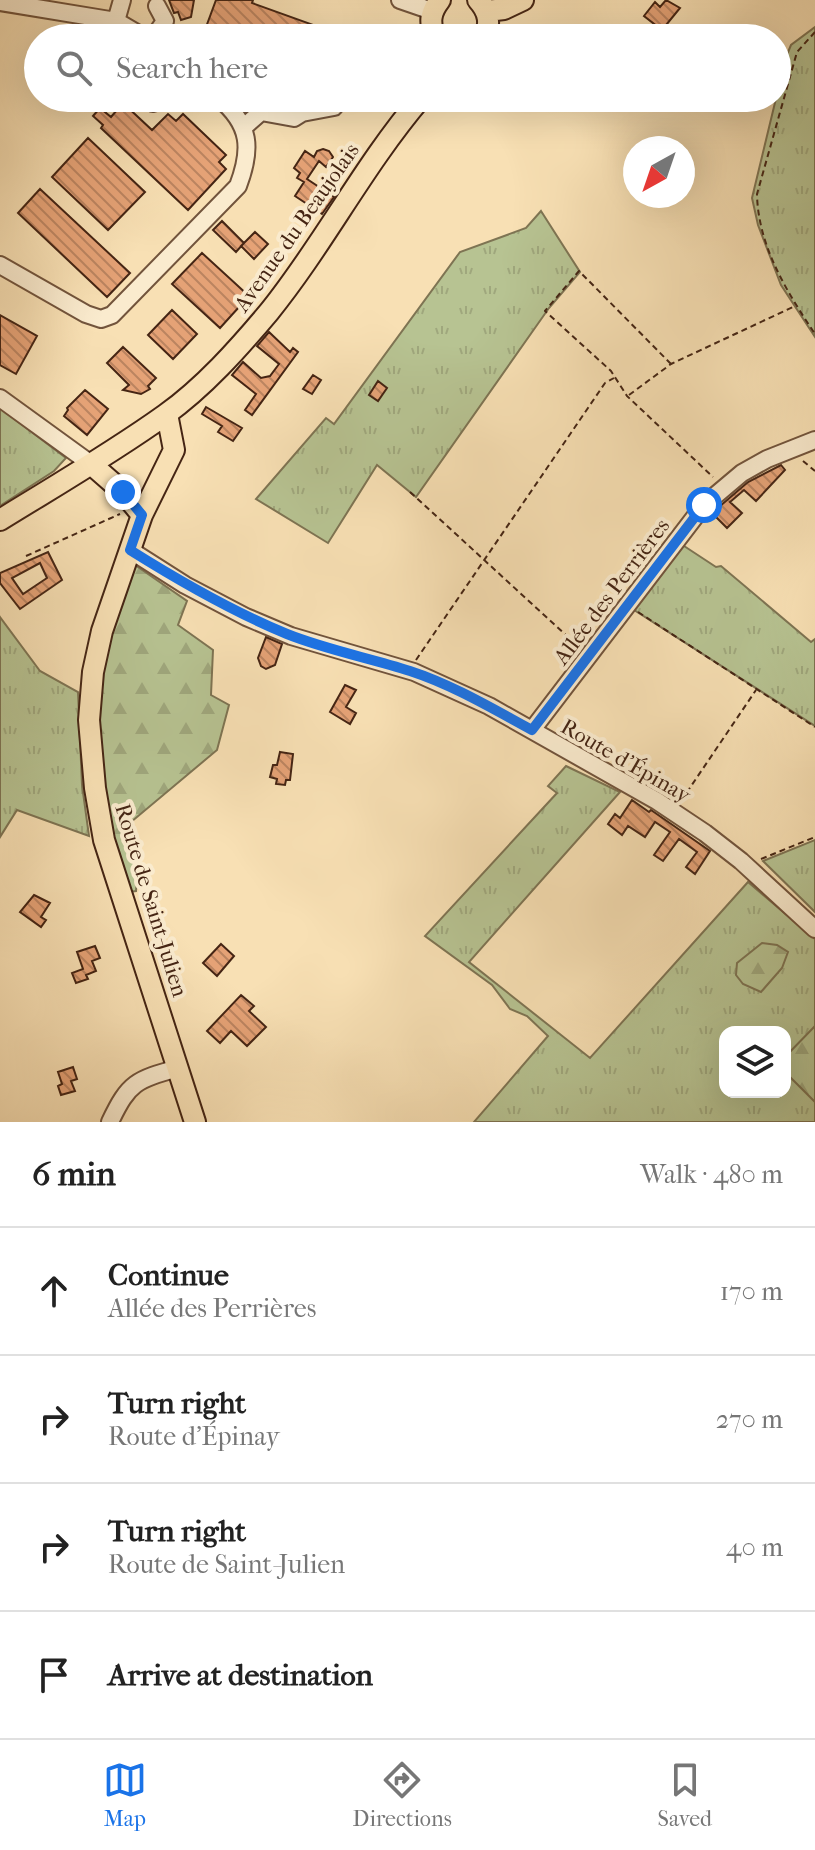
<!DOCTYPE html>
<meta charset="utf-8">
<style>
:root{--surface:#fff;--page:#f6f6f6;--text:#222;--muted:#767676;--line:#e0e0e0;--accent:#1a73e8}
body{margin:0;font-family:"IM FELL French Canon",serif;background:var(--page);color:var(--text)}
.controls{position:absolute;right:24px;bottom:24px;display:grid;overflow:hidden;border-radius:16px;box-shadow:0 8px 32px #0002}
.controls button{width:72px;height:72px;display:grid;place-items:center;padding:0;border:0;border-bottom:2px solid var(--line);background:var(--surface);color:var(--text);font:40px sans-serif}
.compass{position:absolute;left:623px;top:136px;width:72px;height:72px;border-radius:50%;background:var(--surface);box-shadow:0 8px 32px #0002;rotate:220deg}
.stop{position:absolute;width:24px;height:24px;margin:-18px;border:6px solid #1a73e8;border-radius:50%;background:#fff}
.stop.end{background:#1a73e8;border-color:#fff;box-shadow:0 2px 8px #0008}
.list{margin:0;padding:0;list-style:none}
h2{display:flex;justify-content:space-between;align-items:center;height:104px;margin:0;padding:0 32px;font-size:34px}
h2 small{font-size:26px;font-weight:400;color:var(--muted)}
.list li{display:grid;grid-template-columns:52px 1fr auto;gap:24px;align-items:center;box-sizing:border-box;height:128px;padding:0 32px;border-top:2px solid var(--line)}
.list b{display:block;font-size:30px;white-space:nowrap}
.list p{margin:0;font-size:26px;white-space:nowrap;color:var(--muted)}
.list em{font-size:26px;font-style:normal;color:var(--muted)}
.icon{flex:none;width:44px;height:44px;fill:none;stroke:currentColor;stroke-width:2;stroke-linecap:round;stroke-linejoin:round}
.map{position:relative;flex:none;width:815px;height:1122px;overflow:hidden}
.search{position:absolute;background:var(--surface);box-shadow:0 8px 32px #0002;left:24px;right:24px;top:24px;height:88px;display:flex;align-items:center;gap:20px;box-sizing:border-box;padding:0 28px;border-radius:44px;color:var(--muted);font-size:30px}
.sheet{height:616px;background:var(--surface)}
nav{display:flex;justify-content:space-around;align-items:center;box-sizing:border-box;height:112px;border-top:2px solid var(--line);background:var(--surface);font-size:22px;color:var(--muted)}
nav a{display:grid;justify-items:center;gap:4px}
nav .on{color:var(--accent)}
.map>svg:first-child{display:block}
.grass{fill:url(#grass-tufts);stroke:#7e7453;stroke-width:2;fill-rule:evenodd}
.forest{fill:url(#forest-firs);stroke:#7e7453;stroke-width:2}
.building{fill:url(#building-back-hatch);stroke:#452514;stroke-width:2;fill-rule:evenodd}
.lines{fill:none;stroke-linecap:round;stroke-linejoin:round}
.minor-casing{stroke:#72543c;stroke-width:20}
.major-casing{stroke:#452514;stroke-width:24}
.path{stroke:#452514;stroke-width:2;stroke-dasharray:6 4;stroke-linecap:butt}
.minor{stroke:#faebce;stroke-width:16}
.major{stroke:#f8e0b4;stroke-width:20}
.route{stroke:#1a73e8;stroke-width:10}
.labels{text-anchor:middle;stroke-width:8;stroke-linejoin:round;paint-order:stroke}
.street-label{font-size:22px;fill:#452514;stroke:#faebce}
</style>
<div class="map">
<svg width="815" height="1122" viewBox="0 0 815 1122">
<defs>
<pattern id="grass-tufts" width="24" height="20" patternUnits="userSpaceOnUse" patternTransform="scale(2)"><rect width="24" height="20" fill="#b7c392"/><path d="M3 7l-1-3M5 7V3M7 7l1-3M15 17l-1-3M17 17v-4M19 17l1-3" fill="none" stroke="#9fa77d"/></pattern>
<pattern id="forest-firs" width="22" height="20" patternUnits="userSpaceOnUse" patternTransform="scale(2)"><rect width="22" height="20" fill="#b7c392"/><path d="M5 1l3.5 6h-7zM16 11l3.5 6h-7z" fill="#9fa77d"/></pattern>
<pattern id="building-back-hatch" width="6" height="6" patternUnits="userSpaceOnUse" patternTransform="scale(2)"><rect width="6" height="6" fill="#e5a276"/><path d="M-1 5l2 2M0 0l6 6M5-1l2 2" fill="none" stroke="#bb8460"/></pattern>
</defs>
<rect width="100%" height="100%" fill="#f8e0b4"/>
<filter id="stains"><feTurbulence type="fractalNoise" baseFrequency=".0025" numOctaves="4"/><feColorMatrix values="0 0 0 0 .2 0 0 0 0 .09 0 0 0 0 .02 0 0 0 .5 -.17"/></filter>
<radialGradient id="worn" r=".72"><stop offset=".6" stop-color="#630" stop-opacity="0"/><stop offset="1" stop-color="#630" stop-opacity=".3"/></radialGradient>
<path class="grass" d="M 815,27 L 815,337 L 781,285 L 758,225 L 752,198 L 786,57 L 791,45 Z
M 541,211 L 580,272 L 549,308 L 416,497 L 377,465 L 328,543 L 256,499 L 326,418 L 334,424 L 460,252 L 526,228 Z
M 0,408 L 66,458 L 54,471 L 0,506 Z
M 681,544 L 716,567 L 721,566 L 811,642 L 815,639 L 815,726 L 631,608 Z
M 0,617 L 40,671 L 78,692 L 82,785 L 89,836 L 17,810 L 0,837 Z
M 566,766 L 620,792 L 469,962 L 590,1058 L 748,882 L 815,939 L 815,1122 L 474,1122 L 548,1036 L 527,1016 L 510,1009 L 492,985 L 425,936 L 557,793 L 548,786 ZM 725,1032 L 785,1032 L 785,1092 L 725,1092 Z
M 815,840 L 815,912 L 763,861 Z"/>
<path class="forest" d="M 135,565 L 187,601 L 178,625 L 213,650 L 211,695 L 229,705 L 217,750 L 131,822 L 139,852 L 136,891 L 129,892 L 112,836 L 98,762 L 98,675 Z
M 762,943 L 777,945 L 788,952 L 782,968 L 761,992 L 743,984 L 736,975 L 737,963 Z
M 815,1026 L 815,1102 L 785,1072 L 785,1057 Z"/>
<path class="building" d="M 169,0 L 194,0 L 191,17 L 181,20 L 178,12 L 174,13 Z
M 216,0 L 253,0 L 252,3 L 319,27 L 315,38 L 202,38 Z
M 666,0 L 680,8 L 662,30 L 644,16 L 655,2 L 660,7 Z
M 351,98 L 383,98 L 383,99 L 355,109 Z
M 123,103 L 152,130 L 168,114 L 176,121 L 183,114 L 226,155 L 219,162 L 226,169 L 188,210 L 101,128 L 103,125 L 93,116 L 100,108 L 111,117 Z
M 88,138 L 145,192 L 108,230 L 52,177 Z
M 323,149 L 329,151 L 333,157 L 326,167 L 319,161 L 307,179 L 334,197 L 322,214 L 295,196 L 304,182 L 297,178 L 300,173 L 294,168 L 305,151 L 314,157 L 317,151 Z
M 40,189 L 130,273 L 107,297 L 18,213 Z
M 222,221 L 244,243 L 236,252 L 213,230 Z
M 255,232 L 268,244 L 254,259 L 241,246 Z
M 202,253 L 249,296 L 220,328 L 172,284 Z
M 172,310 L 197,334 L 173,359 L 148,335 Z
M 0,315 L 37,336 L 16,374 L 0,365 Z
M 269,332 L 290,352 L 293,348 L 298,352 L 252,415 L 245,410 L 256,394 L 232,375 L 243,362 L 261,378 L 270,376 L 279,364 L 257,346 Z
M 123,347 L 156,378 L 148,386 L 150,389 L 141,394 L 123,390 L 129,385 L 107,363 Z
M 313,375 L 321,380 L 312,394 L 303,389 Z
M 378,381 L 387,388 L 378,401 L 369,395 Z
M 85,390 L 108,409 L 87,435 L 64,416 L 68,410 L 67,408 Z
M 206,407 L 242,428 L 233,441 L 218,432 L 222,426 L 202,414 Z
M 781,465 L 785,470 L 756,501 L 744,490 L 730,502 L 742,513 L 727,528 L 712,513 L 748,482 Z
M 48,552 L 62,580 L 20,609 L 0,583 L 0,573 ZM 40,563 L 47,578 L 23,594 L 12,578 Z
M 266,637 L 282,644 L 275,665 L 266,669 L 261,666 L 258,658 Z
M 345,685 L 356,690 L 346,707 L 356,713 L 350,724 L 330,712 Z
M 280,752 L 293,754 L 290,780 L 286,780 L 285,785 L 276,784 L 277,779 L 270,777 L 273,765 L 277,765 Z
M 632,800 L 649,812 L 651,810 L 710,851 L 695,874 L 686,867 L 697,852 L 679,839 L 663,861 L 654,855 L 670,832 L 655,822 L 645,837 L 628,826 L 622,835 L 608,824 L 615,814 L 620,818 Z
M 34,895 L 50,903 L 41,917 L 46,920 L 41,927 L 20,912 Z
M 221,944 L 234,956 L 217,976 L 203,963 Z
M 95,946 L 100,958 L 92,961 L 96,971 L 86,975 L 88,979 L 76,983 L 72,973 L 83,969 L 77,952 Z
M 241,995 L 254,1006 L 249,1011 L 266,1027 L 247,1046 L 231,1031 L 220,1043 L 207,1031 Z
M 73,1067 L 77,1079 L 71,1081 L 75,1091 L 61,1095 L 58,1086 L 62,1084 L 58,1072 Z"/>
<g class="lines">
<defs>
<path id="minor" d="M 400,0 L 432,11
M 0,2 L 116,21 L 145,38
M 116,21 L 122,0
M 153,38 L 165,21 L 157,6
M 251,98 L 261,112
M 153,103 L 157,98
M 302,113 L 334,107 L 332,98
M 244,127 L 261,112 L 294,118 L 302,113 L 307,98
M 0,265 L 86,314 L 101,319 L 112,315 L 238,186 C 252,149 251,125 219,98
M 0,398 L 91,464
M 130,550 L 185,585 L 246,617 L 291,636 L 414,672 L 489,706 L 657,801 L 705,833 L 741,861 L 815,929
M 532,730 L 704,505 L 742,473 L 767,459 L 815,440
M 110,1122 C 129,1082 136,1080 178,1068"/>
<path id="major" d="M 478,0 C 489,12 491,24 484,38
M 487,11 L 504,9 L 523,0
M 435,38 C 429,22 430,13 440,0
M 167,414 L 174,450 L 142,515 L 102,631 L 93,672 L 89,720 L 95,788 L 104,840 L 195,1122
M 91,464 L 123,492 L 142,515
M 0,520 C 55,486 112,453 165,415 C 204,387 238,349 269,312 C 324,244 363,166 421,98"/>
</defs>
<use href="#minor" class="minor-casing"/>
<use href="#major" class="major-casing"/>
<path class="path" d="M 815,32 L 797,52 L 757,194 C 758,246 787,292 815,334
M 671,364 L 579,271 L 545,311 L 611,371 L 627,396 L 713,477
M 629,395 L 671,364 L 795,306
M 803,461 L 815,471
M 410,492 L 579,647
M 26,556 L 120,514
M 638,612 L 815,727
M 416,660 L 605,383 L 614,378
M 681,801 L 756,690
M 761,859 L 815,837"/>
<use href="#minor" class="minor"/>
<use href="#major" class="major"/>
</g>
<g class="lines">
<path class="route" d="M 123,492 L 142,515 L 130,550 C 181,582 231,611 287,634 C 327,650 370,658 410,671 C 453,685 493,709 532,730 L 704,505"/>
</g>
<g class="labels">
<g class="street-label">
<text transform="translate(296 227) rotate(-55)" y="8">Avenue du Beaujolais</text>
<text transform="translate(611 591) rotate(-53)" y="8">Allée des Perrières</text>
<text transform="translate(626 760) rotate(30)" y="8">Route d'Épinay</text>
<text transform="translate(152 900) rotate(73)" y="8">Route de Saint-Julien</text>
</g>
</g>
<rect width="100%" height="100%" filter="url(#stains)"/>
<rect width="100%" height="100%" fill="url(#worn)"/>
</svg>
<div class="controls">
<button><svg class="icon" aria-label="layers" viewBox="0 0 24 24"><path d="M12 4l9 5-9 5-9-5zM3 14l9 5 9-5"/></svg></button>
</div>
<svg class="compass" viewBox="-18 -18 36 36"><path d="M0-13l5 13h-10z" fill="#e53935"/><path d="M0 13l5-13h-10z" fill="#767676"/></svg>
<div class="stop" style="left:704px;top:505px"></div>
<div class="stop end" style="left:123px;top:492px"></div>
<div class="search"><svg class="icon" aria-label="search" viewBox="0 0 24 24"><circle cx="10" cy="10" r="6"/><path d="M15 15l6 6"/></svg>Search here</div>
</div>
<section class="sheet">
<h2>6 min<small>Walk · 480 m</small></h2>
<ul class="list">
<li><svg class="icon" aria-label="ahead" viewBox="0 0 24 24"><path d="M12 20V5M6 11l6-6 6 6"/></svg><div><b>Continue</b><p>Allée des Perrières</p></div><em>170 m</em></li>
<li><svg class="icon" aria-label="right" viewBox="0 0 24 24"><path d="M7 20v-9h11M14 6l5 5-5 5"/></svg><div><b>Turn right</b><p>Route d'Épinay</p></div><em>270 m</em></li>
<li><svg class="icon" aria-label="right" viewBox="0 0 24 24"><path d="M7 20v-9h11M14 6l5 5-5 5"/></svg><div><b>Turn right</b><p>Route de Saint-Julien</p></div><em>40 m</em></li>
<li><svg class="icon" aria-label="arrive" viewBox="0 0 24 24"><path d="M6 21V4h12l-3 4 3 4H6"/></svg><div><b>Arrive at destination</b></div></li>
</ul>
</section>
<nav>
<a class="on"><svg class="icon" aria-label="map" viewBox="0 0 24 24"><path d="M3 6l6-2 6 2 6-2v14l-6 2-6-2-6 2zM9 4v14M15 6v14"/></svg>Map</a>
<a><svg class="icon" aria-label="directions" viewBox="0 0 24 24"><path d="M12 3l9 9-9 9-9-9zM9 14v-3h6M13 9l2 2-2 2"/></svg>Directions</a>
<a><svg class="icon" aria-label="saved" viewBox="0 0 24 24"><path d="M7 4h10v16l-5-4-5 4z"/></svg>Saved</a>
</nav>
